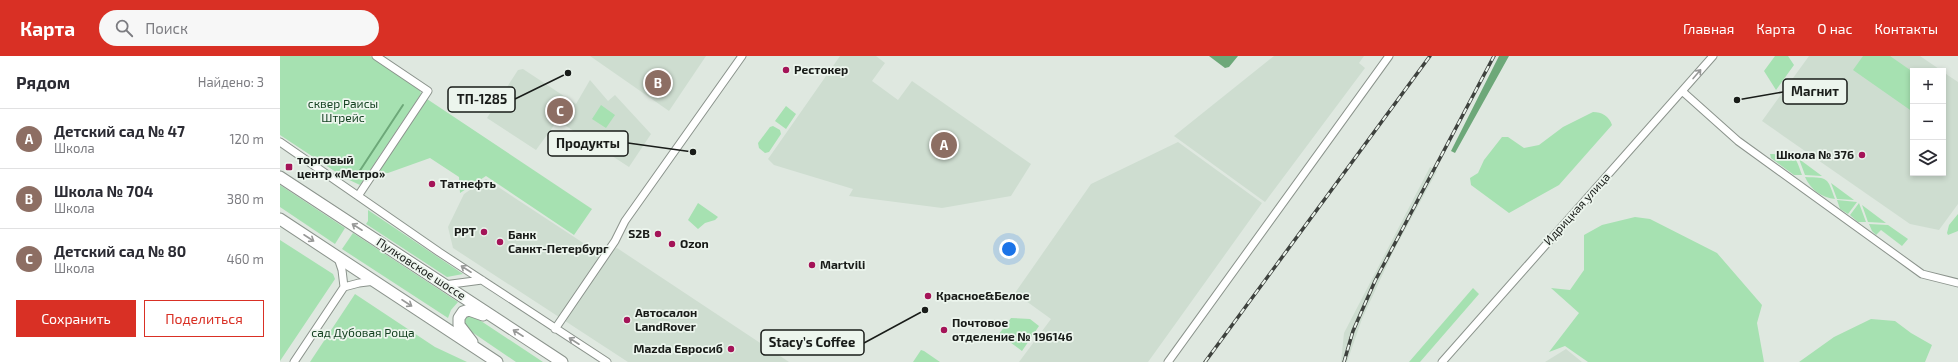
<!DOCTYPE html>
<html lang="ru">
<meta charset="utf-8">
<style>
:root{--surface:#fff;--page:#f7f7f7;--text:#2b2b33;--muted:#7c7c81;--line:#e1e1e2;--accent:#d93025}
body{margin:0;font-family:"Exo 2",sans-serif;background:var(--page);color:var(--text)}
.controls{position:absolute;right:12px;top:12px;display:grid;overflow:hidden;border-radius:0px;box-shadow:0 2px 6px #0003}
.controls button{width:36px;height:36px;display:grid;place-items:center;padding:0;border:0;border-bottom:1px solid var(--line);background:var(--surface);color:var(--text);font:20px sans-serif}
.you{position:absolute;left:729px;top:193px;width:14px;height:14px;margin:-10px;border:3px solid #fff;border-radius:50%;background:#1a73e8;box-shadow:0 0 0 6px #1a73e833}
.badge{display:grid;place-items:center;width:26px;height:26px;border-radius:50%;background:var(--accent);color:#fff;font-size:13px;font-weight:700}
.pin{position:absolute;translate:-50% -50%;border:2px solid #fff;box-shadow:0 1px 4px #0006}
.list{margin:0;padding:0;list-style:none}
h2{display:flex;justify-content:space-between;align-items:center;height:52px;margin:0;padding:0 16px;font-size:17px}
h2 small{font-size:13px;font-weight:400;color:var(--muted)}
.list li{display:grid;grid-template-columns:26px 1fr auto;gap:12px;align-items:center;box-sizing:border-box;height:60px;padding:0 16px;border-top:1px solid var(--line)}
.list b{display:block;font-size:15px;white-space:nowrap}
.list p{margin:0;font-size:13px;white-space:nowrap;color:var(--muted)}
.list em{font-size:13px;font-style:normal;color:var(--muted)}
.actions{display:flex;gap:8px;padding:12px 16px}
.actions a{flex:1;padding:9px 0;border:1px solid var(--accent);border-radius:0px;text-align:center;font-size:14px;color:var(--accent)}
.actions .main{background:var(--accent);color:#fff}
.icon{flex:none;width:22px;height:22px;fill:none;stroke:currentColor;stroke-width:2;stroke-linecap:round;stroke-linejoin:round}
.map{position:relative;flex:none;width:1678px;height:306px;overflow:hidden}
header{display:flex;align-items:center;gap:24px;box-sizing:border-box;height:56px;padding:0 20px;background:var(--accent);color:#fff}
header strong{font-size:19px}
nav{display:flex;gap:22px;margin-inline-start:auto;font-size:14px}
.search{width:280px;height:36px;background:var(--page);display:flex;align-items:center;gap:10px;box-sizing:border-box;padding:0 14px;border-radius:22px;color:var(--muted);font-size:15px}
main{display:flex}
aside{flex:1;background:var(--surface)}
.map>svg:first-child{display:block}
.built{fill:#ceddd0}
.green{fill:#a6e1b1}
.water{fill:#6da879}
.lines{fill:none;stroke-linecap:round;stroke-linejoin:round}
.stream{stroke:#6da879;stroke-width:2}
.minor-casing{stroke:#8b938c;stroke-width:9}
.primary-casing{stroke:#8b938c;stroke-width:13}
.minor{stroke:#fff;stroke-width:7}
.primary{stroke:#fff;stroke-width:11}
.rail-casing{stroke:#3e423e;stroke-width:3.5}
.rail{stroke:#ecf5ed;stroke-width:2;stroke-dasharray:6;stroke-linecap:butt}
.oneway{stroke:#989998}
.poi-dot{fill:#a41458;stroke:#ecf5ed;stroke-width:1.5}
.labels{text-anchor:middle;stroke-width:3.5;stroke-linejoin:round;paint-order:stroke}
.poi-label{font-size:12px;font-weight:bold;fill:#191c19;stroke:#ecf5ed;text-anchor:start}
.park-label{font-size:12px;fill:#154222;stroke:#ecf5ed}
.street-label{font-size:12px;fill:#191c19;stroke:#ecf5ed}
.leader{fill:none;stroke:#191c19;stroke-width:1.5}
.callout-dot{fill:#191c19;stroke:#ecf5ed;stroke-width:1.5}
.callout{fill:#ecf5ed;stroke:#191c19;stroke-width:1.5}
.callout-label{font-size:13px;text-anchor:middle;font-weight:bold;fill:#191c19}
</style>
<header>
<strong>Карта</strong>
<div class="search"><svg class="icon" aria-label="search" viewBox="0 0 24 24"><circle cx="10" cy="10" r="6"/><path d="M15 15l6 6"/></svg>Поиск</div>
<nav><a>Главная</a><a>Карта</a><a>О нас</a><a>Контакты</a></nav>
</header>
<main>
<aside>
<h2>Рядом<small>Найдено: 3</small></h2>
<ul class="list">
<li><span class="badge" style="background:#8d6e63">A</span><div><b>Детский сад № 47</b><p>Школа</p></div><em>120 m</em></li>
<li><span class="badge" style="background:#8d6e63">B</span><div><b>Школа № 704</b><p>Школа</p></div><em>380 m</em></li>
<li><span class="badge" style="background:#8d6e63">C</span><div><b>Детский сад № 80</b><p>Школа</p></div><em>460 m</em></li>
</ul>
<div class="actions"><a class="main">Сохранить</a><a>Поделиться</a></div>
</aside>
<div class="map">
<svg width="1678" height="306" viewBox="0 0 1678 306">
<rect width="100%" height="100%" fill="#dfe8e0"/>
<path class="built" d="M 310,0 L 426,0 L 389,55 Z
M 560,0 L 596,0 L 605,7 L 592,25 L 618,44 L 632,25 L 751,108 L 731,140 L 662,152 L 569,140 L 573,133 L 494,109 L 488,103 Z
M 994,0 L 1084,0 L 1079,7 L 1085,12 L 985,146 L 894,80 Z
M 1529,0 L 1640,0 L 1662,15 L 1633,15 L 1633,117 L 1663,117 L 1663,16 L 1678,26 L 1678,148 L 1659,174 L 1630,168 L 1482,65 Z
M 243,13 L 296,48 L 310,24 L 328,45 L 335,39 L 371,78 L 349,111 L 283,68 L 275,68 L 256,94 L 207,62 L 238,14 Z
M 898,86 L 982,147 L 881,288 L 868,306 L 739,306 L 771,263 L 735,237 L 811,128 Z
M 1150,111 L 1157,115 L 1113,196 L 1082,263 L 1067,306 L 1061,306 L 1064,277 Z
M 206,123 L 320,198 L 337,192 L 509,306 L 348,306 L 173,192 L 168,171 L 184,138 Z
M 1286,293 L 1302,306 L 1265,306 Z"/>
<path class="green" d="M 0,0 L 90,0 L 139,31 L 141,38 L 80,129 L 65,122 L 0,79 Z
M 1495,0 L 1508,0 L 1514,9 L 1496,34 L 1484,15 Z
M 1583,0 L 1610,0 L 1633,16 L 1633,56 L 1573,14 Z
M 147,43 L 312,153 L 294,179 L 206,120 L 180,137 L 179,121 L 150,102 L 108,117 L 98,116 Z
M 321,49 L 335,59 L 326,72 L 312,63 Z
M 506,50 L 516,58 L 506,73 L 495,65 Z
M 1313,56 C 1322,56 1329,60 1332,69 L 1279,129 L 1229,157 L 1191,129 L 1190,122 L 1198,117 L 1204,104 L 1222,81 L 1228,81 L 1244,92 L 1259,89 L 1283,71 Z
M 493,70 L 500,74 L 501,78 L 489,96 L 485,97 L 479,92 L 478,87 L 490,71 Z
M 1490,98 C 1515,99 1514,96 1522,119 L 1514,119 L 1491,102 Z
M 1519,103 L 1542,120 L 1525,119 Z
M 1525,121 C 1549,122 1547,121 1555,143 C 1542,142 1530,133 1525,121 Z
M 1551,127 L 1574,144 L 1557,143 Z
M 0,129 L 65,172 L 55,188 L 0,151 Z
M 1557,144 L 1577,146 L 1568,158 L 1560,153 Z
M 418,147 L 438,161 L 435,164 L 425,167 L 418,173 L 408,164 Z
M 1579,147 L 1586,166 L 1578,166 L 1570,159 Z
M 1582,149 L 1606,167 L 1588,166 Z
M 88,154 L 183,218 L 167,221 L 86,168 L 88,165 Z
M 1678,158 L 1678,175 L 1668,179 L 1667,177 L 1669,169 Z
M 1355,161 L 1370,163 L 1437,197 L 1482,249 L 1477,267 L 1484,306 L 1308,306 L 1285,290 L 1269,296 L 1299,257 L 1271,232 L 1290,234 L 1304,214 L 1304,179 L 1322,169 Z
M 1589,168 L 1608,169 L 1628,183 L 1622,190 L 1601,174 L 1596,179 L 1592,175 Z
M 73,177 L 178,246 L 171,254 L 168,262 L 62,193 Z
M 0,184 L 53,218 L 55,223 L 0,305 Z
M 1193,232 L 1199,238 L 1140,306 L 1129,306 Z
M 75,238 L 155,291 L 187,306 L 30,306 Z
M 187,261 L 193,261 L 201,265 L 263,306 L 236,306 L 186,272 L 184,265 Z
M 731,262 L 750,263 L 759,270 L 742,295 L 719,278 Z
M 1591,263 L 1615,265 L 1631,277 L 1652,289 L 1645,306 L 1519,306 L 1554,281 Z
M 641,294 L 644,295 L 660,306 L 633,306 Z"/>
<path class="water" d="M 929,0 L 958,0 L 949,11 L 945,12 Z
M 1219,0 L 1229,0 L 1175,97 L 1171,95 Z"/>
<g class="lines">
<path class="stream" d="M 75,122 L 123,49"/>
<defs>
<path id="minor" d="M 1402,35 L 1458,85 L 1642,218 L 1678,227
M 0,86 L 159,196 L 327,306
M 78,140 L 148,35 L 96,0
M 58,202 L 62,214 L 64,231
M 164,229 L 202,224
M 275,273 L 335,185 L 345,165 L 462,0
M 14,306 L 64,231 L 79,227 L 95,225
M 888,306 L 1109,0
M 1162,306 L 1433,0"/>
<path id="primary" d="M 0,121 L 282,306
M 0,163 L 217,306
M 192,286 L 179,269 L 179,262 L 183,256 L 189,254 L 203,259"/>
</defs>
<use href="#minor" class="minor-casing"/>
<use href="#primary" class="primary-casing"/>
<use href="#minor" class="minor"/>
<use href="#primary" class="primary"/>
<defs>
<path id="rail" d="M 925,306 L 1150,0
M 1064,306 L 1073,275 L 1095,225 L 1214,0"/>
</defs>
<use href="#rail" class="rail-casing"/>
<use href="#rail" class="rail"/>
</g>
<defs><path id="oneway-shaft" d="M-6 0H5M1.5-3L5.5 0L1.5 3" fill="none" stroke-width="1.6" stroke-linecap="round" stroke-linejoin="round"/></defs>
<g class="oneway">
<use href="#oneway-shaft" transform="translate(1417 18) rotate(-49)"/>
<use href="#oneway-shaft" transform="translate(77 171) rotate(-147)"/>
<use href="#oneway-shaft" transform="translate(29 182) rotate(33)"/>
<use href="#oneway-shaft" transform="translate(186 213) rotate(-147)"/>
<use href="#oneway-shaft" transform="translate(127 247) rotate(33)"/>
<use href="#oneway-shaft" transform="translate(238 277) rotate(-147)"/>
<use href="#oneway-shaft" transform="translate(294 285) rotate(-147)"/>
</g>
<g class="poi-dot">
<circle cx="506" cy="14" r="4"/>
<circle cx="1582" cy="99" r="4"/>
<rect x="5" y="107" width="8" height="8" rx="2"/>
<circle cx="152" cy="128" r="4"/>
<circle cx="204" cy="176" r="4"/>
<circle cx="378" cy="178" r="4"/>
<circle cx="220" cy="186" r="4"/>
<circle cx="392" cy="188" r="4"/>
<circle cx="532" cy="209" r="4"/>
<circle cx="648" cy="240" r="4"/>
<circle cx="347" cy="264" r="4"/>
<circle cx="664" cy="274" r="4"/>
<circle cx="451" cy="293" r="4"/>
</g>
<g class="labels">
<g class="poi-label">
<text x="514" y="18">Рестокер</text>
<text x="1574" y="103" text-anchor="end">Школа № 376</text>
<text x="17" y="108">торговый<tspan x="17" dy="14">центр «Метро»</tspan></text>
<text x="160" y="132">Татнефть</text>
<text x="196" y="180" text-anchor="end">РРТ</text>
<text x="370" y="182" text-anchor="end">S2B</text>
<text x="228" y="183">Банк<tspan x="228" dy="14">Санкт-Петербург</tspan></text>
<text x="400" y="192">Ozon</text>
<text x="540" y="213">Martvili</text>
<text x="656" y="244">Красное&amp;Белое</text>
<text x="355" y="261">Автосалон<tspan x="355" dy="14">LandRover</tspan></text>
<text x="672" y="271">Почтовое<tspan x="672" dy="14">отделение № 196146</tspan></text>
<text x="443" y="297" text-anchor="end">Mazda Евросиб</text>
</g>
<g class="park-label">
<text x="63" y="52">сквер Раисы<tspan x="63" dy="14">Штрейс</tspan></text>
<text x="83" y="281">сад Дубовая Роща</text>
</g>
<g class="street-label">
<text transform="translate(1297 153) rotate(-48)" y="4">Идрицкая улица</text>
<text transform="translate(141 213) rotate(33)" y="4">Пулковское шоссе</text>
</g>
</g>
<path class="leader" d="M1457 44L1503 36M288 17L235 43M413 96L348 87M645 254L584 287"/>
<g class="callout-dot">
<circle cx="1457" cy="44" r="4"/>
<circle cx="288" cy="17" r="4"/>
<circle cx="413" cy="96" r="4"/>
<circle cx="645" cy="254" r="4"/>
</g>
<g class="callout">
<rect x="1503" y="23" width="64" height="25" rx="4"/>
<rect x="168" y="31" width="67" height="25" rx="4"/>
<rect x="268" y="75" width="80" height="25" rx="4"/>
<rect x="481" y="274" width="103" height="25" rx="4"/>
</g>
<g class="callout-label">
<text x="1535" y="40">Магнит</text>
<text x="202" y="48">ТП-1285</text>
<text x="308" y="92">Продукты</text>
<text x="532" y="291">Stacy’s Coffee</text>
</g>
</svg>
<div class="controls">
<button>+</button>
<button>−</button>
<button><svg class="icon" aria-label="layers" viewBox="0 0 24 24"><path d="M12 4l9 5-9 5-9-5zM3 14l9 5 9-5"/></svg></button>
</div>
<div class="you"></div>
<div class="pin badge" style="left:664px;top:89px;background:#8d6e63">A</div>
<div class="pin badge" style="left:378px;top:27px;background:#8d6e63">B</div>
<div class="pin badge" style="left:280px;top:55px;background:#8d6e63">C</div>
</div>
</main>
